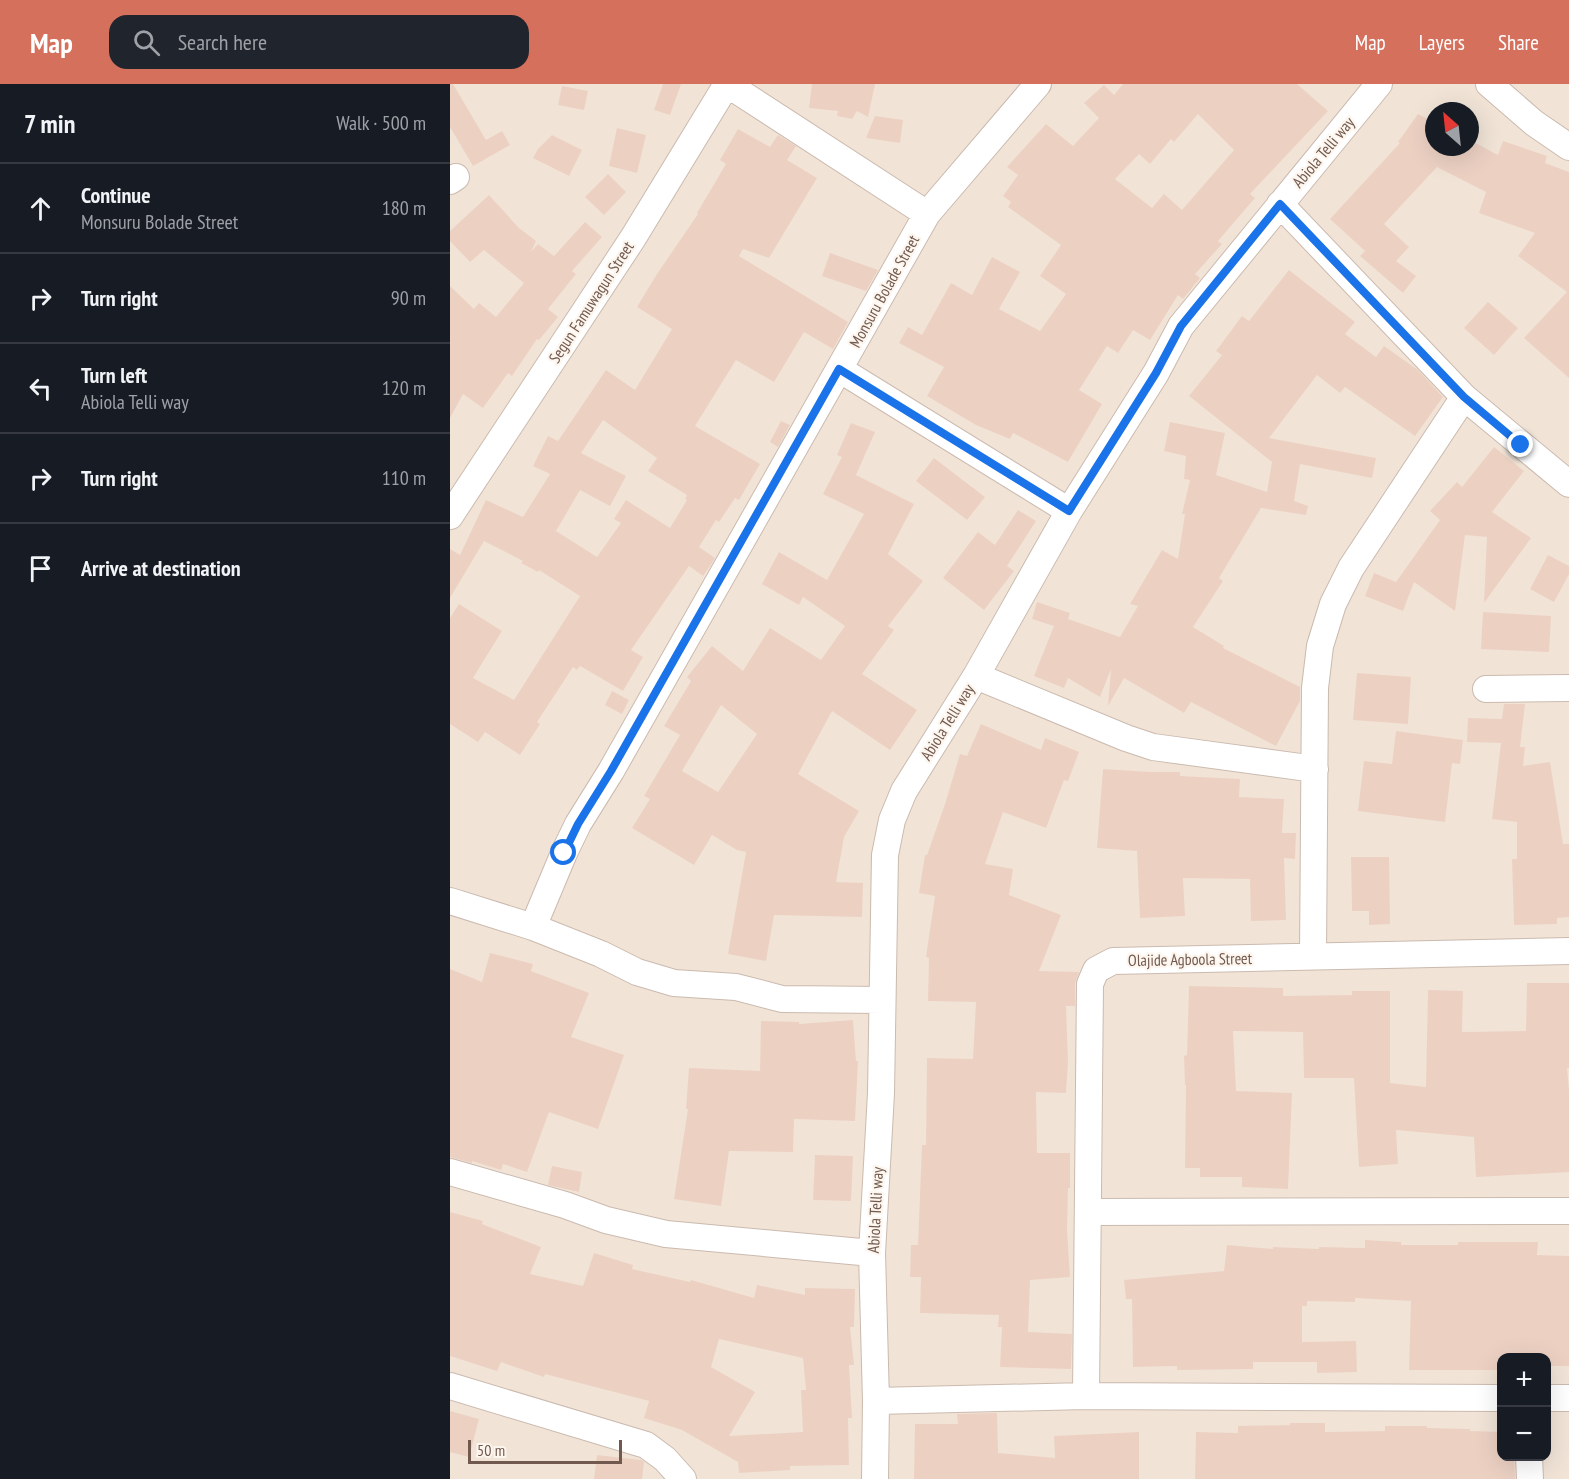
<!DOCTYPE html>
<meta charset="utf-8">
<style>
:root{--surface:#171b24;--page:#20242c;--text:#f1f3f6;--muted:#9ea1a6;--line:#363941;--accent:#d5705c}
body{margin:0;font-family:"PT Sans Narrow",sans-serif;background:var(--page);color:var(--text)}
.controls{position:absolute;right:18px;bottom:18px;display:grid;overflow:hidden;border-radius:12px;box-shadow:0 6px 24px #0002}
.controls button{width:54px;height:54px;display:grid;place-items:center;padding:0;border:0;border-bottom:2px solid var(--line);background:var(--surface);color:var(--text);font:30px sans-serif}
.compass{position:absolute;left:975px;top:18px;width:54px;height:54px;border-radius:50%;background:var(--surface);box-shadow:0 6px 24px #0002;rotate:333deg}
.scale{position:absolute;left:18px;bottom:15px;width:154px;box-sizing:border-box;padding-left:6px;border:3px solid #71594f;border-top:0;font-size:16px;line-height:21px;white-space:nowrap;color:#71594f;-webkit-text-stroke:4px #fdf6ee;paint-order:stroke}
.stop{position:absolute;width:18px;height:18px;margin:-14px;border:4px solid #1a73e8;border-radius:50%;background:#fff}
.stop.end{background:#1a73e8;border-color:#fff;box-shadow:0 2px 6px #0008}
.list{margin:0;padding:0;list-style:none}
h2{display:flex;justify-content:space-between;align-items:center;height:78px;margin:0;padding:0 24px;font-size:26px}
h2 small{font-size:20px;font-weight:400;color:var(--muted)}
.list li{display:grid;grid-template-columns:39px 1fr auto;gap:18px;align-items:center;box-sizing:border-box;height:90px;padding:0 24px;border-top:2px solid var(--line)}
.list b{display:block;font-size:22px;white-space:nowrap}
.list p{margin:0;font-size:20px;white-space:nowrap;color:var(--muted)}
.list em{font-size:20px;font-style:normal;color:var(--muted)}
.icon{flex:none;width:33px;height:33px;fill:none;stroke:currentColor;stroke-width:2;stroke-linecap:round;stroke-linejoin:round}
.map{position:relative;flex:none;width:1119px;height:1395px;overflow:hidden}
header{display:flex;align-items:center;gap:36px;box-sizing:border-box;height:84px;padding:0 30px;background:var(--accent);color:#fff}
header strong{font-size:28px}
nav{display:flex;gap:33px;margin-inline-start:auto;font-size:21px}
.search{width:420px;height:54px;background:var(--page);display:flex;align-items:center;gap:15px;box-sizing:border-box;padding:0 21px;border-radius:18px;color:var(--muted);font-size:22px}
main{display:flex}
aside{flex:1;background:var(--surface)}
.map>svg:first-child{display:block}
.residential{fill:#f1e4d7;fill-rule:evenodd}
.building{fill:#ecd1c3;fill-rule:evenodd}
.lines{fill:none;stroke-linecap:round;stroke-linejoin:round}
.minor-casing{stroke:#cbbaaf;stroke-width:28}
.minor{stroke:#fff;stroke-width:26}
.route{stroke:#1a73e8;stroke-width:8}
.labels{text-anchor:middle;stroke-width:4.5;stroke-linejoin:round;paint-order:stroke}
.street-label{font-size:16px;fill:#71594f;stroke:#fdf6ee}
</style>
<header>
<strong>Map</strong>
<div class="search"><svg class="icon" aria-label="search" viewBox="0 0 24 24"><circle cx="10" cy="10" r="6"/><path d="M15 15l6 6"/></svg>Search here</div>
<nav><a>Map</a><a>Layers</a><a>Share</a></nav>
</header>
<main>
<aside>
<h2>7 min<small>Walk · 500 m</small></h2>
<ul class="list">
<li><svg class="icon" aria-label="ahead" viewBox="0 0 24 24"><path d="M12 20V5M6 11l6-6 6 6"/></svg><div><b>Continue</b><p>Monsuru Bolade Street</p></div><em>180 m</em></li>
<li><svg class="icon" aria-label="right" viewBox="0 0 24 24"><path d="M7 20v-9h11M14 6l5 5-5 5"/></svg><div><b>Turn right</b></div><em>90 m</em></li>
<li><svg class="icon" aria-label="left" viewBox="0 0 24 24"><path d="M17 20v-9H6M10 6l-5 5 5 5"/></svg><div><b>Turn left</b><p>Abiola Telli way</p></div><em>120 m</em></li>
<li><svg class="icon" aria-label="right" viewBox="0 0 24 24"><path d="M7 20v-9h11M14 6l5 5-5 5"/></svg><div><b>Turn right</b></div><em>110 m</em></li>
<li><svg class="icon" aria-label="arrive" viewBox="0 0 24 24"><path d="M6 21V4h12l-3 4 3 4H6"/></svg><div><b>Arrive at destination</b></div></li>
</ul>
</aside>
<div class="map">
<svg width="1119" height="1395" viewBox="0 0 1119 1395">
<rect width="100%" height="100%" fill="#faf2e8"/>
<path class="residential" d="M 0,0 L 1119,0 L 1119,1395 L 0,1395 ZM 984,27 L 1020,27 L 1020,63 L 984,63 ZM 1052,1274 L 1096,1274 L 1096,1372 L 1052,1372 Z"/>
<path class="building" d="M 0,0 L 3,0 L 36,56 L 52,47 L 60,61 L 23,82 L 0,43 Z
M 213,0 L 231,0 L 220,31 L 204,26 Z
M 362,0 L 425,0 L 418,33 L 407,27 L 402,35 L 387,32 L 388,27 L 359,24 Z
M 673,0 L 847,0 L 878,27 L 800,110 L 805,114 L 768,157 L 772,160 L 745,190 L 750,194 L 733,215 L 728,211 L 700,256 L 683,246 L 668,269 L 657,262 L 629,306 L 652,320 L 618,378 L 563,349 L 560,355 L 526,341 L 477,312 L 494,283 L 449,259 L 458,243 L 472,251 L 501,199 L 522,211 L 542,173 L 570,188 L 549,225 L 590,247 L 616,210 L 590,192 L 611,161 L 558,123 L 561,118 L 553,112 L 568,91 L 557,83 L 596,40 L 623,62 L 649,34 L 634,19 L 654,1 L 664,11 ZM 748,30 L 784,66 L 732,126 L 714,110 L 702,124 L 665,95 L 689,70 L 700,80 L 721,55 L 724,58 Z
M 112,2 L 138,7 L 134,26 L 108,21 Z
M 968,30 L 984,38 L 984,63 L 1020,63 L 1020,56 L 1048,71 L 1053,57 L 1097,72 L 1095,79 L 1119,88 L 1119,294 L 1074,254 L 1117,208 L 1068,172 L 1085,149 L 1029,129 L 1036,108 L 987,83 L 934,140 L 959,163 L 946,177 L 966,192 L 953,209 L 910,172 L 915,167 L 880,135 L 950,59 L 948,58 Z
M 425,32 L 453,36 L 450,59 L 416,54 Z
M 167,44 L 196,51 L 187,89 L 159,82 Z
M 288,45 L 320,63 L 328,51 L 346,62 L 337,76 L 367,94 L 319,174 L 293,165 L 289,172 L 398,238 L 383,265 L 354,248 L 324,298 L 286,276 L 245,342 L 310,380 L 289,416 L 285,414 L 269,438 L 266,436 L 249,463 L 265,474 L 262,479 L 253,492 L 239,482 L 181,566 L 193,573 L 173,607 L 130,582 L 127,586 L 123,583 L 87,638 L 90,640 L 70,671 L 35,648 L 28,658 L 0,640 L 0,534 L 9,520 L 52,547 L 23,594 L 64,616 L 130,512 L 89,486 L 88,488 L 71,479 L 73,477 L 34,457 L 0,514 L 0,465 L 10,471 L 36,416 L 73,433 L 100,390 L 83,382 L 98,352 L 108,357 L 156,286 L 185,306 L 222,245 L 187,223 L 207,190 L 248,130 L 247,129 L 276,80 L 270,76 ZM 153,336 L 207,374 L 198,387 L 237,411 L 235,415 L 237,416 L 220,444 L 176,416 L 164,435 L 171,439 L 147,473 L 106,447 L 130,406 L 160,422 L 176,392 L 131,369 Z
M 102,51 L 132,66 L 119,92 L 83,74 L 88,65 Z
M 158,90 L 176,108 L 154,131 L 135,113 Z
M 39,111 L 69,144 L 86,157 L 81,168 L 88,160 L 104,172 L 135,138 L 152,153 L 122,187 L 126,190 L 98,225 L 108,233 L 89,256 L 87,255 L 62,292 L 58,289 L 33,324 L 13,310 L 0,334 L 0,202 L 24,225 L 29,219 L 46,233 L 74,199 L 34,166 L 20,178 L 0,157 L 0,147 Z
M 380,169 L 428,186 L 416,207 L 372,192 Z
M 839,186 L 905,238 L 895,250 L 926,273 L 934,262 L 968,286 L 993,313 L 965,352 L 895,303 L 890,309 L 867,291 L 819,354 L 926,374 L 922,394 L 850,380 L 844,417 L 858,422 L 856,431 L 811,424 L 769,494 L 773,497 L 743,543 L 774,562 L 773,564 L 850,603 L 850,617 L 826,662 L 741,618 L 734,629 L 674,594 L 658,622 L 661,585 L 650,613 L 618,594 L 614,604 L 584,592 L 604,542 L 582,535 L 587,518 L 620,529 L 618,535 L 670,553 L 688,522 L 680,520 L 712,466 L 728,475 L 735,430 L 732,430 L 740,396 L 734,395 L 736,372 L 714,367 L 720,338 L 775,349 L 766,391 L 817,408 L 822,378 L 739,312 L 772,271 L 766,267 L 792,232 L 799,237 Z
M 1038,218 L 1068,244 L 1044,271 L 1014,244 Z
M 331,337 L 340,341 L 328,363 L 320,358 Z
M 401,339 L 425,348 L 406,391 L 464,420 L 438,470 L 473,497 L 438,542 L 444,546 L 412,590 L 467,626 L 440,666 L 382,627 L 348,690 L 409,727 L 394,753 L 386,798 L 413,799 L 412,833 L 324,831 L 316,877 L 278,870 L 296,768 L 287,766 L 262,751 L 244,781 L 182,744 L 200,715 L 194,712 L 230,651 L 214,642 L 241,597 L 237,593 L 262,562 L 293,587 L 320,544 L 371,576 L 395,542 L 353,513 L 349,521 L 312,500 L 329,468 L 377,496 L 414,430 L 373,410 L 392,373 L 387,371 ZM 271,621 L 307,650 L 268,708 L 232,687 Z
M 1044,363 L 1074,387 L 1042,428 L 1081,454 L 1034,519 L 1037,453 L 1015,451 L 1005,527 L 964,498 L 953,527 L 915,512 L 924,489 L 946,498 L 990,436 L 980,427 L 1007,398 L 1012,403 Z
M 484,374 L 535,413 L 517,436 L 466,397 Z
M 568,426 L 586,437 L 557,482 L 564,487 L 534,526 L 493,494 L 528,448 L 545,461 Z
M 1098,471 L 1119,482 L 1119,490 L 1104,518 L 1080,505 Z
M 1033,528 L 1101,532 L 1099,568 L 1031,565 Z
M 907,589 L 961,593 L 958,640 L 903,636 Z
M 162,607 L 179,616 L 172,630 L 155,621 Z
M 1054,620 L 1075,620 L 1070,663 L 1075,663 L 1073,682 L 1100,678 L 1113,760 L 1119,760 L 1119,833 L 1107,834 L 1107,840 L 1064,841 L 1062,775 L 1067,775 L 1067,738 L 1042,735 L 1051,659 L 1017,658 L 1018,634 L 1052,635 Z
M 531,640 L 591,666 L 595,654 L 629,668 L 618,697 L 614,696 L 596,744 L 553,728 L 535,780 L 563,785 L 559,811 L 611,831 L 589,887 L 629,888 L 625,899 L 625,922 L 616,922 L 618,978 L 616,1009 L 586,1008 L 587,1069 L 620,1069 L 620,1104 L 618,1104 L 617,1146 L 620,1193 L 580,1196 L 578,1248 L 622,1250 L 621,1285 L 550,1283 L 552,1243 L 548,1243 L 549,1231 L 470,1229 L 471,1193 L 460,1193 L 461,1161 L 468,1161 L 472,1061 L 476,1061 L 477,974 L 523,975 L 526,918 L 478,917 L 479,874 L 476,873 L 485,812 L 469,809 L 475,771 L 477,771 L 495,720 L 510,670 L 517,672 Z
M 946,647 L 1013,656 L 1010,680 L 1002,679 L 995,738 L 908,727 L 914,677 L 942,680 Z
M 653,685 L 701,688 L 730,688 L 730,692 L 790,695 L 789,713 L 834,715 L 832,749 L 846,749 L 845,775 L 834,774 L 836,836 L 801,837 L 800,795 L 733,794 L 735,832 L 690,834 L 687,767 L 647,764 Z
M 901,773 L 939,773 L 940,840 L 919,841 L 919,827 L 902,827 Z
M 40,869 L 83,880 L 81,887 L 139,909 L 121,953 L 174,971 L 148,1045 L 99,1028 L 77,1088 L 53,1080 L 51,1086 L 22,1077 L 22,1079 L 0,1073 L 0,885 L 32,898 Z
M 1077,899 L 1119,899 L 1119,984 L 1117,984 L 1119,1006 L 1119,1088 L 1026,1093 L 1024,1053 L 946,1046 L 948,1080 L 909,1083 L 904,994 L 854,994 L 853,948 L 783,947 L 786,1007 L 842,1009 L 838,1105 L 792,1103 L 792,1093 L 750,1093 L 750,1084 L 735,1084 L 736,1001 L 735,1001 L 734,972 L 737,971 L 739,902 L 833,904 L 833,912 L 902,911 L 902,907 L 940,907 L 940,999 L 976,1003 L 978,906 L 1013,907 L 1012,948 L 1076,947 Z
M 403,936 L 406,977 L 408,977 L 405,1037 L 344,1035 L 343,1068 L 279,1067 L 271,1122 L 224,1115 L 238,1025 L 236,1025 L 239,984 L 310,987 L 311,937 L 349,938 L 349,940 Z
M 365,1071 L 403,1072 L 401,1117 L 363,1116 Z
M 102,1082 L 132,1088 L 129,1108 L 98,1101 Z
M 0,1128 L 33,1137 L 32,1140 L 91,1163 L 80,1190 L 133,1202 L 144,1169 L 183,1181 L 182,1185 L 240,1198 L 241,1196 L 304,1214 L 307,1201 L 355,1211 L 355,1204 L 405,1205 L 404,1243 L 400,1243 L 404,1281 L 399,1281 L 402,1334 L 398,1334 L 399,1381 L 340,1382 L 340,1386 L 289,1389 L 288,1378 L 232,1346 L 194,1334 L 199,1317 L 95,1290 L 94,1293 L 51,1278 L 47,1287 L 0,1272 ZM 269,1255 L 353,1274 L 356,1306 L 351,1306 L 353,1348 L 279,1352 L 305,1308 L 261,1283 Z
M 915,1156 L 951,1158 L 951,1161 L 1008,1161 L 1008,1158 L 1088,1158 L 1087,1171 L 1119,1172 L 1119,1282 L 1098,1282 L 1098,1274 L 1052,1274 L 1052,1286 L 959,1286 L 961,1217 L 905,1214 L 905,1218 L 857,1217 L 857,1222 L 852,1222 L 852,1258 L 906,1257 L 907,1288 L 867,1289 L 867,1278 L 803,1278 L 803,1285 L 727,1286 L 727,1282 L 683,1283 L 682,1215 L 676,1215 L 674,1196 L 774,1187 L 777,1161 L 823,1165 L 823,1163 L 869,1165 L 869,1163 L 915,1164 Z
M 0,1327 L 29,1335 L 19,1373 L 0,1368 Z
M 547,1329 L 548,1369 L 605,1374 L 604,1352 L 689,1348 L 689,1395 L 464,1395 L 465,1340 L 508,1340 L 507,1330 Z
M 840,1339 L 875,1339 L 875,1348 L 935,1347 L 935,1342 L 977,1342 L 977,1344 L 1020,1345 L 1020,1347 L 1052,1348 L 1052,1372 L 1064,1372 L 1065,1395 L 745,1395 L 746,1348 L 788,1349 L 788,1342 L 840,1341 Z
M 147,1371 L 191,1376 L 194,1378 L 192,1395 L 144,1395 Z"/>
<g class="lines">
<defs>
<path id="minor" d="M 277,0 L 477,130
M 1039,0 L 1084,39 L 1119,63
M 0,97 L 6,93
M 830,120 L 1014,313 L 1119,400
M 389,285 L 619,427
M 0,432 L 183,154 L 277,0
M 526,592 L 676,654 L 703,663 L 865,685
M 1036,605 L 1119,604
M 0,817 L 83,843 L 151,870 L 187,888 L 224,899 L 286,903 L 332,915 L 432,916
M 83,843 L 114,769 L 128,740 L 161,687 L 477,130 L 588,0
M 863,872 L 865,604 L 870,562 L 883,520 L 901,484 L 1014,313
M 0,1088 L 115,1121 L 156,1136 L 216,1150 L 422,1169
M 639,1128 L 1119,1127
M 0,1302 L 196,1361 L 215,1375 L 233,1395
M 636,1312 L 640,900 L 646,886 L 663,877 L 1119,867
M 1096,1314 L 1119,1314
M 426,1317 L 636,1312 L 1052,1314
M 1079,1372 L 1080,1395
M 425,1395 L 426,1317 L 422,1169 L 431,1009 L 435,771 L 442,736 L 454,707 L 526,592 L 619,427 L 706,289 L 731,242 L 929,0"/>
</defs>
<use href="#minor" class="minor-casing"/>
<use href="#minor" class="minor"/>
</g>
<g class="lines">
<path class="route" d="M 114,769 L 128,740 L 161,687 L 389,285 L 619,427 L 706,289 L 731,242 L 830,120 L 1014,313 L 1071,361"/>
</g>
<g class="labels">
<g class="street-label">
<text transform="translate(873 68) rotate(-50)" y="6">Abiola Telli way</text>
<text transform="translate(434 207) rotate(-61)" y="6">Monsuru Bolade Street</text>
<text transform="translate(141 218) rotate(-57)" y="6">Segun Famuwagun Street</text>
<text transform="translate(497 638) rotate(-58)" y="6">Abiola Telli way</text>
<text transform="translate(740 875) rotate(-1)" y="6">Olajide Agboola Street</text>
<text transform="translate(425 1126) rotate(-87)" y="6">Abiola Telli way</text>
</g>
</g>
</svg>
<div class="controls">
<button>+</button>
<button>−</button>
</div>
<svg class="compass" viewBox="-18 -18 36 36"><path d="M0-13l5 13h-10z" fill="#e53935"/><path d="M0 13l5-13h-10z" fill="#9ea1a6"/></svg>
<div class="scale">50 m</div>
<div class="stop" style="left:114px;top:769px"></div>
<div class="stop end" style="left:1071px;top:361px"></div>
</div>
</main>
